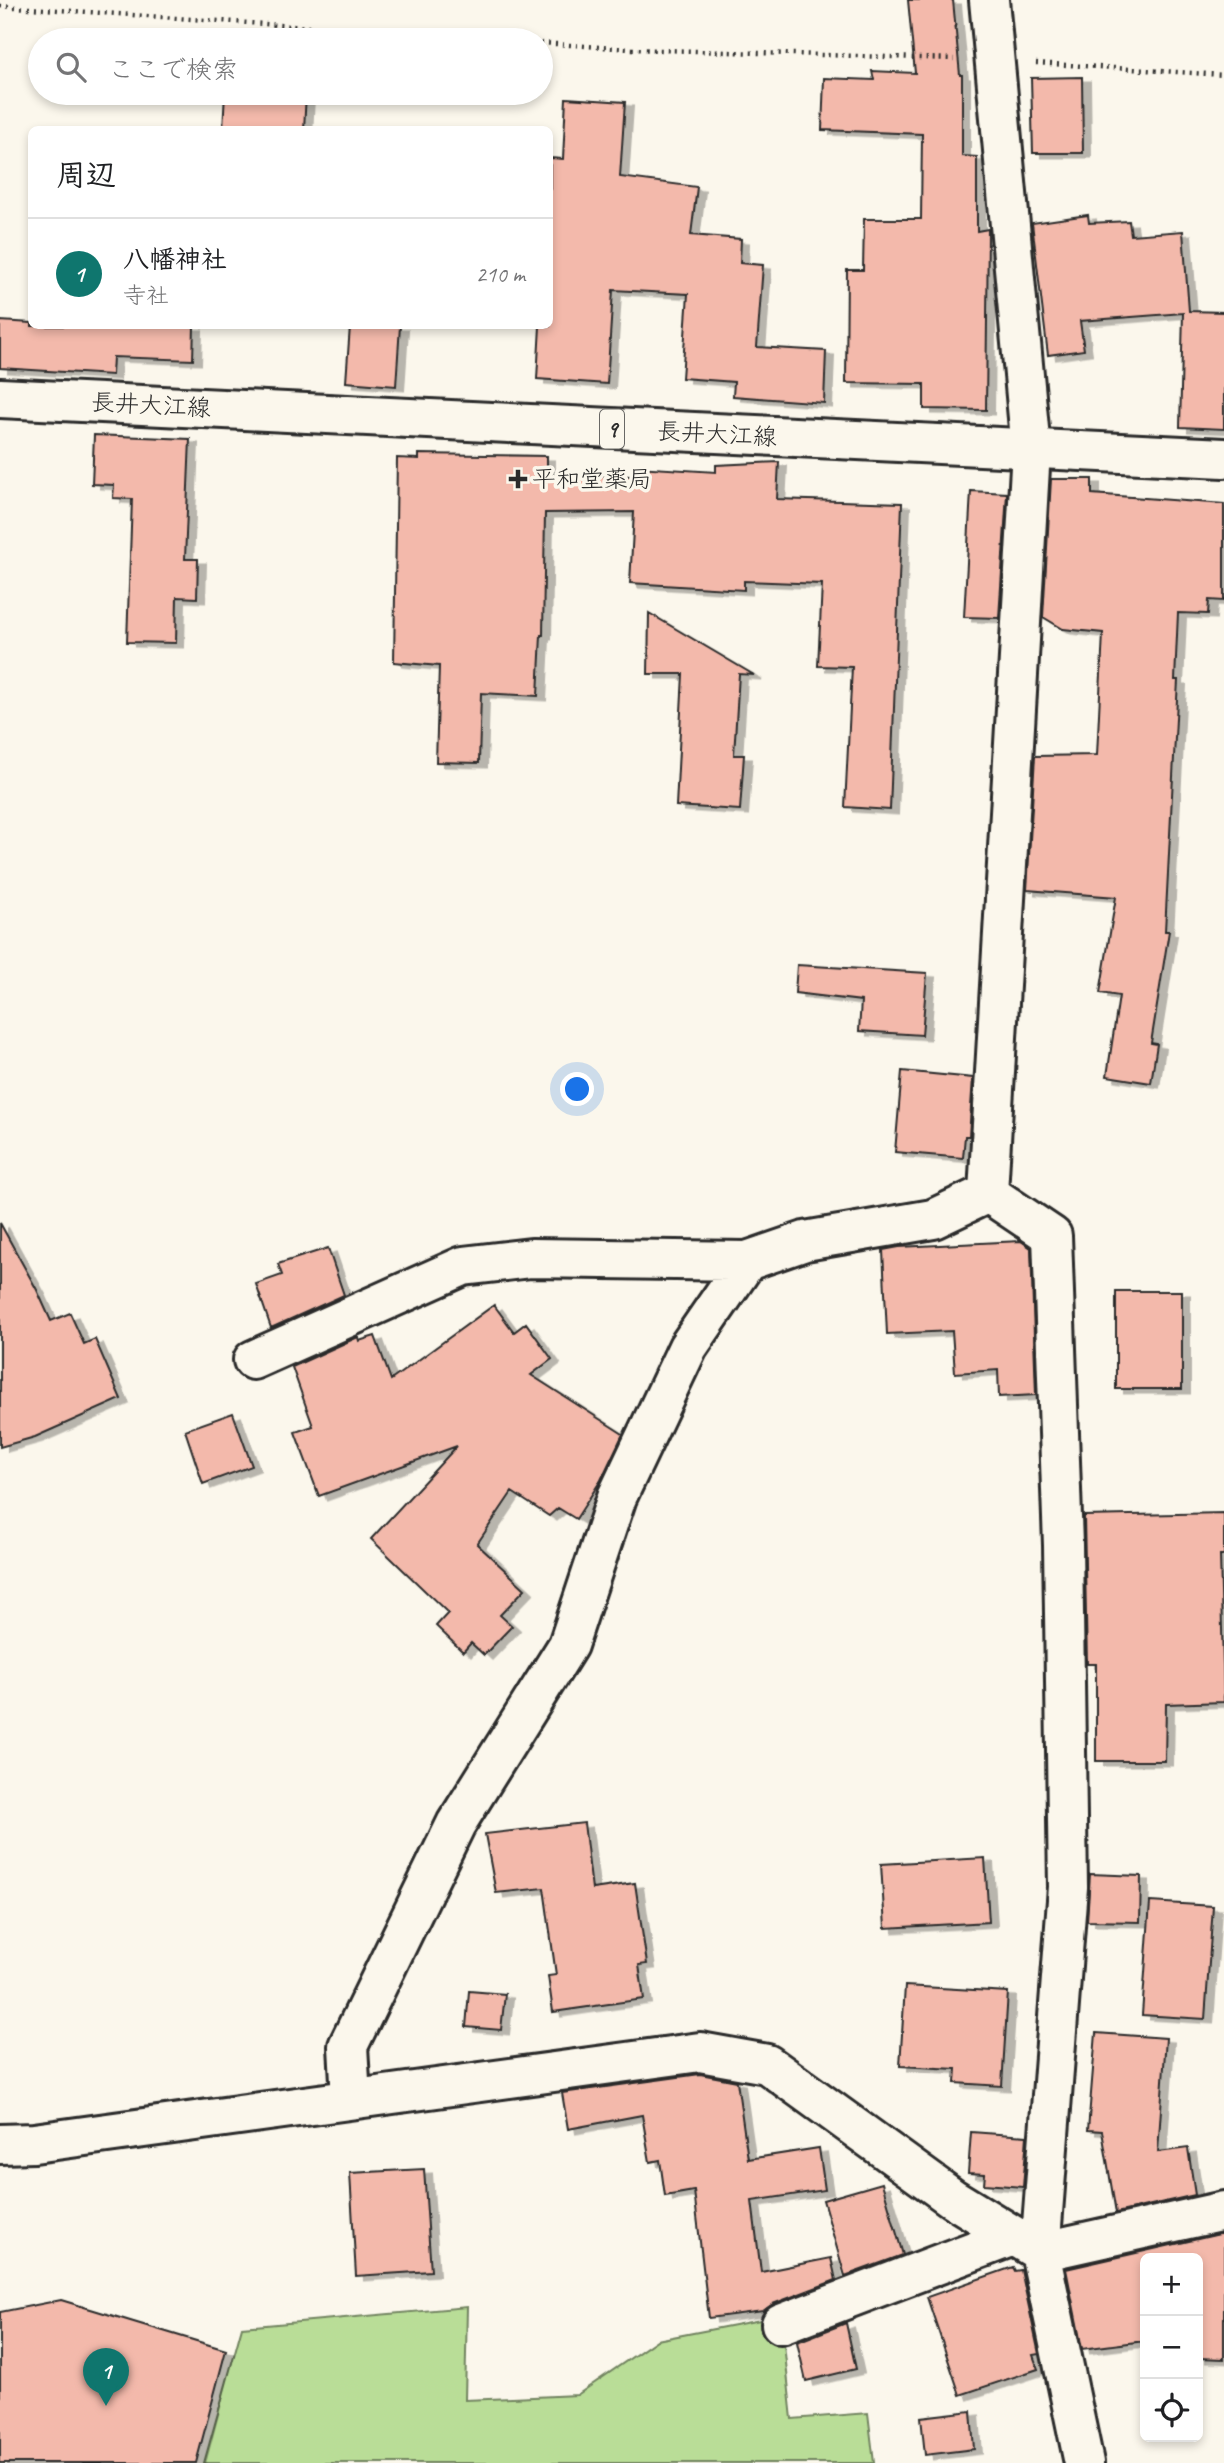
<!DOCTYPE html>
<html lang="ja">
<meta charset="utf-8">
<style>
:root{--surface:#fff;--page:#f6f6f6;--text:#202124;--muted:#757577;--line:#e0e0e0;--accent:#0f766e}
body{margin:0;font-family:Caveat,"Klee One",sans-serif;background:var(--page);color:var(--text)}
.controls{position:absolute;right:21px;bottom:21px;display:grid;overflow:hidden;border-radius:10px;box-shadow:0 4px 10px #0003}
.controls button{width:63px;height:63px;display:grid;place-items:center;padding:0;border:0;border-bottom:2px solid var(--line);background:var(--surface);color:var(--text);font:35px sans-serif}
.you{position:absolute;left:578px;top:1090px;width:24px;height:24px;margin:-18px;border:5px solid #fff;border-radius:50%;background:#1a73e8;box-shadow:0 0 0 10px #1a73e833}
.badge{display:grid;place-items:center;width:46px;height:46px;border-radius:50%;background:var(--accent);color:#fff;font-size:23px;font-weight:700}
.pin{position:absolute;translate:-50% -58px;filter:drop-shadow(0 2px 4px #0008)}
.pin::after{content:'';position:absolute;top:37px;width:24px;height:21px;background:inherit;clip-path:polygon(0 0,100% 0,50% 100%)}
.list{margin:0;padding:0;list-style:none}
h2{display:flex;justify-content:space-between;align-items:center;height:91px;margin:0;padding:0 28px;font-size:30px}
h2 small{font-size:23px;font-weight:400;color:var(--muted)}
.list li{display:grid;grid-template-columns:46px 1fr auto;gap:21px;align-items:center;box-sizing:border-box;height:112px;padding:0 28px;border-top:2px solid var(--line)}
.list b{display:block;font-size:26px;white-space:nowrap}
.list p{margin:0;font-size:23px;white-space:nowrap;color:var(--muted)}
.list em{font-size:23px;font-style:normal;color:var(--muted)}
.icon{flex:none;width:38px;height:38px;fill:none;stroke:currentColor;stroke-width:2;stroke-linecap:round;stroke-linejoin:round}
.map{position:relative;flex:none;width:1224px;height:2463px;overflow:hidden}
.search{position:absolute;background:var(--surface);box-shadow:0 4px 10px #0003;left:28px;top:28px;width:525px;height:77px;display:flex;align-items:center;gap:18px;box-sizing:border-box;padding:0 24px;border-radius:38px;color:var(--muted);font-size:26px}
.panel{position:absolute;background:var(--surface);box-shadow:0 4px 10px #0003;left:28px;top:126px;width:525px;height:203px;border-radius:10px}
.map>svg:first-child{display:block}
.green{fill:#b9dd97;stroke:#728461;stroke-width:2}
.building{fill:#f3b9ab;stroke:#2b2b2b;stroke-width:2;filter:url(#shadow)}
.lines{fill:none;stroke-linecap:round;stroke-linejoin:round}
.minor-casing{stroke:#2b2b2b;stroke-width:44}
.major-casing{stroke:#2b2b2b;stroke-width:44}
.path{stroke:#2b2b2b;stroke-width:4.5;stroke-dasharray:2 5;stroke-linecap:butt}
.minor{stroke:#fbf7ec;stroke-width:38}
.major{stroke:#fbf7ec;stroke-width:38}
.poi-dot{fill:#2b2b2b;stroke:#fbf7ec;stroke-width:2.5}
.labels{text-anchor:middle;stroke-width:7;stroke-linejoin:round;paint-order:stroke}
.shield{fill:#fbf7ec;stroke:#696865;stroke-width:2}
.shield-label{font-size:23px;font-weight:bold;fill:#2b2b2b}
.street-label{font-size:24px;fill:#2b2b2b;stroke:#fbf7ec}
.poi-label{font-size:24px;fill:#2b2b2b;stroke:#fbf7ec;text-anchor:start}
</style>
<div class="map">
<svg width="1224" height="2463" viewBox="0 0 1224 2463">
<defs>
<filter id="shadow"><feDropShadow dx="8" dy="4.5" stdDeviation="0" flood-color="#0004"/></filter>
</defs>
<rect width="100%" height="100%" fill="#fbf7ec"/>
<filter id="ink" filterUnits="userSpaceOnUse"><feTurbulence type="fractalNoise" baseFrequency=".0143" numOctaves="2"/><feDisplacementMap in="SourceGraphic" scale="14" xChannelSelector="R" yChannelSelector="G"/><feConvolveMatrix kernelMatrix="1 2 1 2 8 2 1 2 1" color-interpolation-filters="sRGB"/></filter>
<g filter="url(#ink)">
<path class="green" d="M 467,2307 L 465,2400 L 577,2395 L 657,2340 L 781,2316 L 792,2419 L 868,2413 L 874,2463 L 204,2463 L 242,2327 Z"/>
<path class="building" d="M 908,0 L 953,0 L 960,75 L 962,75 L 962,156 L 977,157 L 977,231 L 988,229 L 986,410 L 924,409 L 924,384 L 846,383 L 847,270 L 863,270 L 864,219 L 921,219 L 922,134 L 822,130 L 824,78 L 874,80 L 872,71 L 915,73 Z
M 1082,77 L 1083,153 L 1033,153 L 1031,78 Z
M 225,93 L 306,93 L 304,130 L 223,130 Z
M 566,98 L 625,102 L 620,177 L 697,187 L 691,235 L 741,239 L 740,263 L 763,265 L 757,347 L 826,351 L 824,403 L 733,396 L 734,382 L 682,378 L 688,294 L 613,290 L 607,384 L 537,379 L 540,326 L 550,326 L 550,158 L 563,159 Z
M 1088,215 L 1089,223 L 1129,221 L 1131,235 L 1183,231 L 1189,311 L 1224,312 L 1224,429 L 1180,427 L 1183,313 L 1080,321 L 1084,350 L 1048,355 L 1032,223 Z
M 0,321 L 32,323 L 32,326 L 194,326 L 193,360 L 113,357 L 112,375 L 0,368 Z
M 350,326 L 400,326 L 396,386 L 346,382 Z
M 94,435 L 190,439 L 185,559 L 198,559 L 197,598 L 177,597 L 176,643 L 127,642 L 132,499 L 113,498 L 114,485 L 92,484 Z
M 419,454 L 547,456 L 547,475 L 636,476 L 637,467 L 716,472 L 716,465 L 779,462 L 777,499 L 902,503 L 890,810 L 845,807 L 852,667 L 818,666 L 822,584 L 744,581 L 744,590 L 630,583 L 634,512 L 545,513 L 543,635 L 541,635 L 538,696 L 481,693 L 479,763 L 436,762 L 439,666 L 394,662 L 397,458 L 419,459 Z
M 1051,479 L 1092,479 L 1092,494 L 1224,504 L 1224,601 L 1209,600 L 1208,614 L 1178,613 L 1175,680 L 1178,680 L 1165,931 L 1169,931 L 1151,1043 L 1157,1044 L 1151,1083 L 1107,1076 L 1119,996 L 1100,993 L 1116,897 L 1027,890 L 1035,756 L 1097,755 L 1103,633 L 1063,629 L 1043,617 Z
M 971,491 L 1007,493 L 999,618 L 964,617 Z
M 649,613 L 754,675 L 739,674 L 734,755 L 744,755 L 740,810 L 676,806 L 683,674 L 648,674 Z
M 797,965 L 927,973 L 922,1035 L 859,1031 L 861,1001 L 795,993 Z
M 902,1071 L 973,1078 L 969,1136 L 965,1136 L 963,1158 L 895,1152 Z
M 0,1223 L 37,1290 L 51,1321 L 70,1313 L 84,1344 L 95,1339 L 121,1399 L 35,1437 L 0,1447 Z
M 1021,1241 L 1031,1248 L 1036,1395 L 999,1397 L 998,1370 L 955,1373 L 952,1331 L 887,1334 L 883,1250 L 899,1247 Z
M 328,1248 L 344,1295 L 271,1328 L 256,1284 L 282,1275 L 278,1264 Z
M 1116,1291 L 1182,1291 L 1182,1389 L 1116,1389 Z
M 494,1305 L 514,1332 L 526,1323 L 552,1359 L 531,1375 L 623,1434 L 601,1480 L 576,1519 L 558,1508 L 549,1516 L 512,1492 L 477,1544 L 525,1589 L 500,1615 L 512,1626 L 484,1655 L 471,1643 L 463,1652 L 436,1626 L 448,1613 L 371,1539 L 457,1446 L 319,1496 L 295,1432 L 313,1426 L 292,1367 L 358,1337 L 359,1341 L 375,1336 L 391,1380 Z
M 233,1413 L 252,1466 L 203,1484 L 185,1430 Z
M 1224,1513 L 1224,1555 L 1220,1555 L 1224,1702 L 1166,1704 L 1165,1761 L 1096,1761 L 1096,1664 L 1087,1664 L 1084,1516 Z
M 584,1823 L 592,1889 L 635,1883 L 647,1964 L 639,1965 L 644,1999 L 553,2012 L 548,1976 L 556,1975 L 544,1888 L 496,1893 L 485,1834 Z
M 985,1858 L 989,1922 L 885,1928 L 881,1864 Z
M 1090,1874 L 1141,1876 L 1140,1922 L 1087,1921 Z
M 1150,1902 L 1213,1906 L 1205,2019 L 1142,2015 Z
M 905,1986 L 1008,1992 L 1002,2086 L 955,2083 L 956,2069 L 900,2066 Z
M 469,1991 L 505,1994 L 501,2030 L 466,2027 Z
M 1096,2033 L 1166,2038 L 1158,2152 L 1188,2148 L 1195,2195 L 1116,2213 L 1102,2131 L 1088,2130 Z
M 700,2074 L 737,2081 L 748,2159 L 819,2148 L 825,2190 L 752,2201 L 761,2272 L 831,2258 L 836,2280 L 773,2304 L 763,2311 L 709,2318 L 694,2191 L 665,2196 L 660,2160 L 650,2162 L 642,2115 L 568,2129 L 562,2093 Z
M 971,2132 L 1027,2136 L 1023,2187 L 984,2184 L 985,2174 L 968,2173 Z
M 424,2169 L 431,2271 L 356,2276 L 350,2173 Z
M 882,2183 L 903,2255 L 845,2276 L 823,2200 Z
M 1224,2233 L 1224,2359 L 1198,2358 L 1198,2258 L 1145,2258 L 1145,2356 L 1145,2341 L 1082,2349 L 1066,2269 Z
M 1013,2267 L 1015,2271 L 1021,2270 L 1039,2354 L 1033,2355 L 1038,2369 L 960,2395 L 927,2297 Z
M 61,2300 L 226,2350 L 196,2463 L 0,2463 L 0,2312 Z
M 846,2323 L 856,2369 L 806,2381 L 797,2342 Z
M 971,2411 L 974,2449 L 925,2455 L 921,2417 Z"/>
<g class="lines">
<defs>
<path id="minor" d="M 989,0 L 1031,450 L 988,1193 L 1052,1236 L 1063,1545 L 1068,1887 L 1040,2252 L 1084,2463
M 253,1360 L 463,1266 L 531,1258 L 747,1261
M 351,2099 L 348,2046 L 456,1824 L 568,1645 L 617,1497 L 688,1347 L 747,1261 L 805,1241 L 933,1219 L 988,1193
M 0,2144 L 34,2143 L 700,2052 L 767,2064 L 952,2198 L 1040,2252 L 1224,2211
M 781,2324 L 1013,2236"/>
<path id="major" d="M 0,398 L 1224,458"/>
</defs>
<use href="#minor" class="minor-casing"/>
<use href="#major" class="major-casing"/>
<path class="path" d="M 0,6 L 499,40
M 541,43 L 630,49 L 954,59
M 1036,63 L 1224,75"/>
<use href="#minor" class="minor"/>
<use href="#major" class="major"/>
</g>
</g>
<path class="poi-dot" d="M514.5 468.5h7v7h7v7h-7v7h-7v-7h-7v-7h7z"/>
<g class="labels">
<rect class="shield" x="600" y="409.5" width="24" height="39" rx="5"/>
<g class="shield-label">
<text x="612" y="437">9</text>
</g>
<g class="street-label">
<text transform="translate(151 405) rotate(3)" y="8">長井大江線</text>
<text transform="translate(717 434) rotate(3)" y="8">長井大江線</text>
</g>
<g class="poi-label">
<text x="532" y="487">平和堂薬局</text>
</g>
</g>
</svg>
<div class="controls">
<button>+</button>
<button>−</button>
<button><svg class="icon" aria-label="locate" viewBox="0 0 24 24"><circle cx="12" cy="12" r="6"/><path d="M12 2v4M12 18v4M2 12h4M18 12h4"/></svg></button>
</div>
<div class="you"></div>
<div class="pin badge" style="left:106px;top:2406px">1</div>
<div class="search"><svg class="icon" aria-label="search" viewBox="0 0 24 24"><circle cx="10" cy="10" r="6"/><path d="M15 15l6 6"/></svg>ここで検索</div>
<section class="panel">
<h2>周辺<small></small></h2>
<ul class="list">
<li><span class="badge">1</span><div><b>八幡神社</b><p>寺社</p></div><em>210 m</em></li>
</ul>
</section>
</div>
